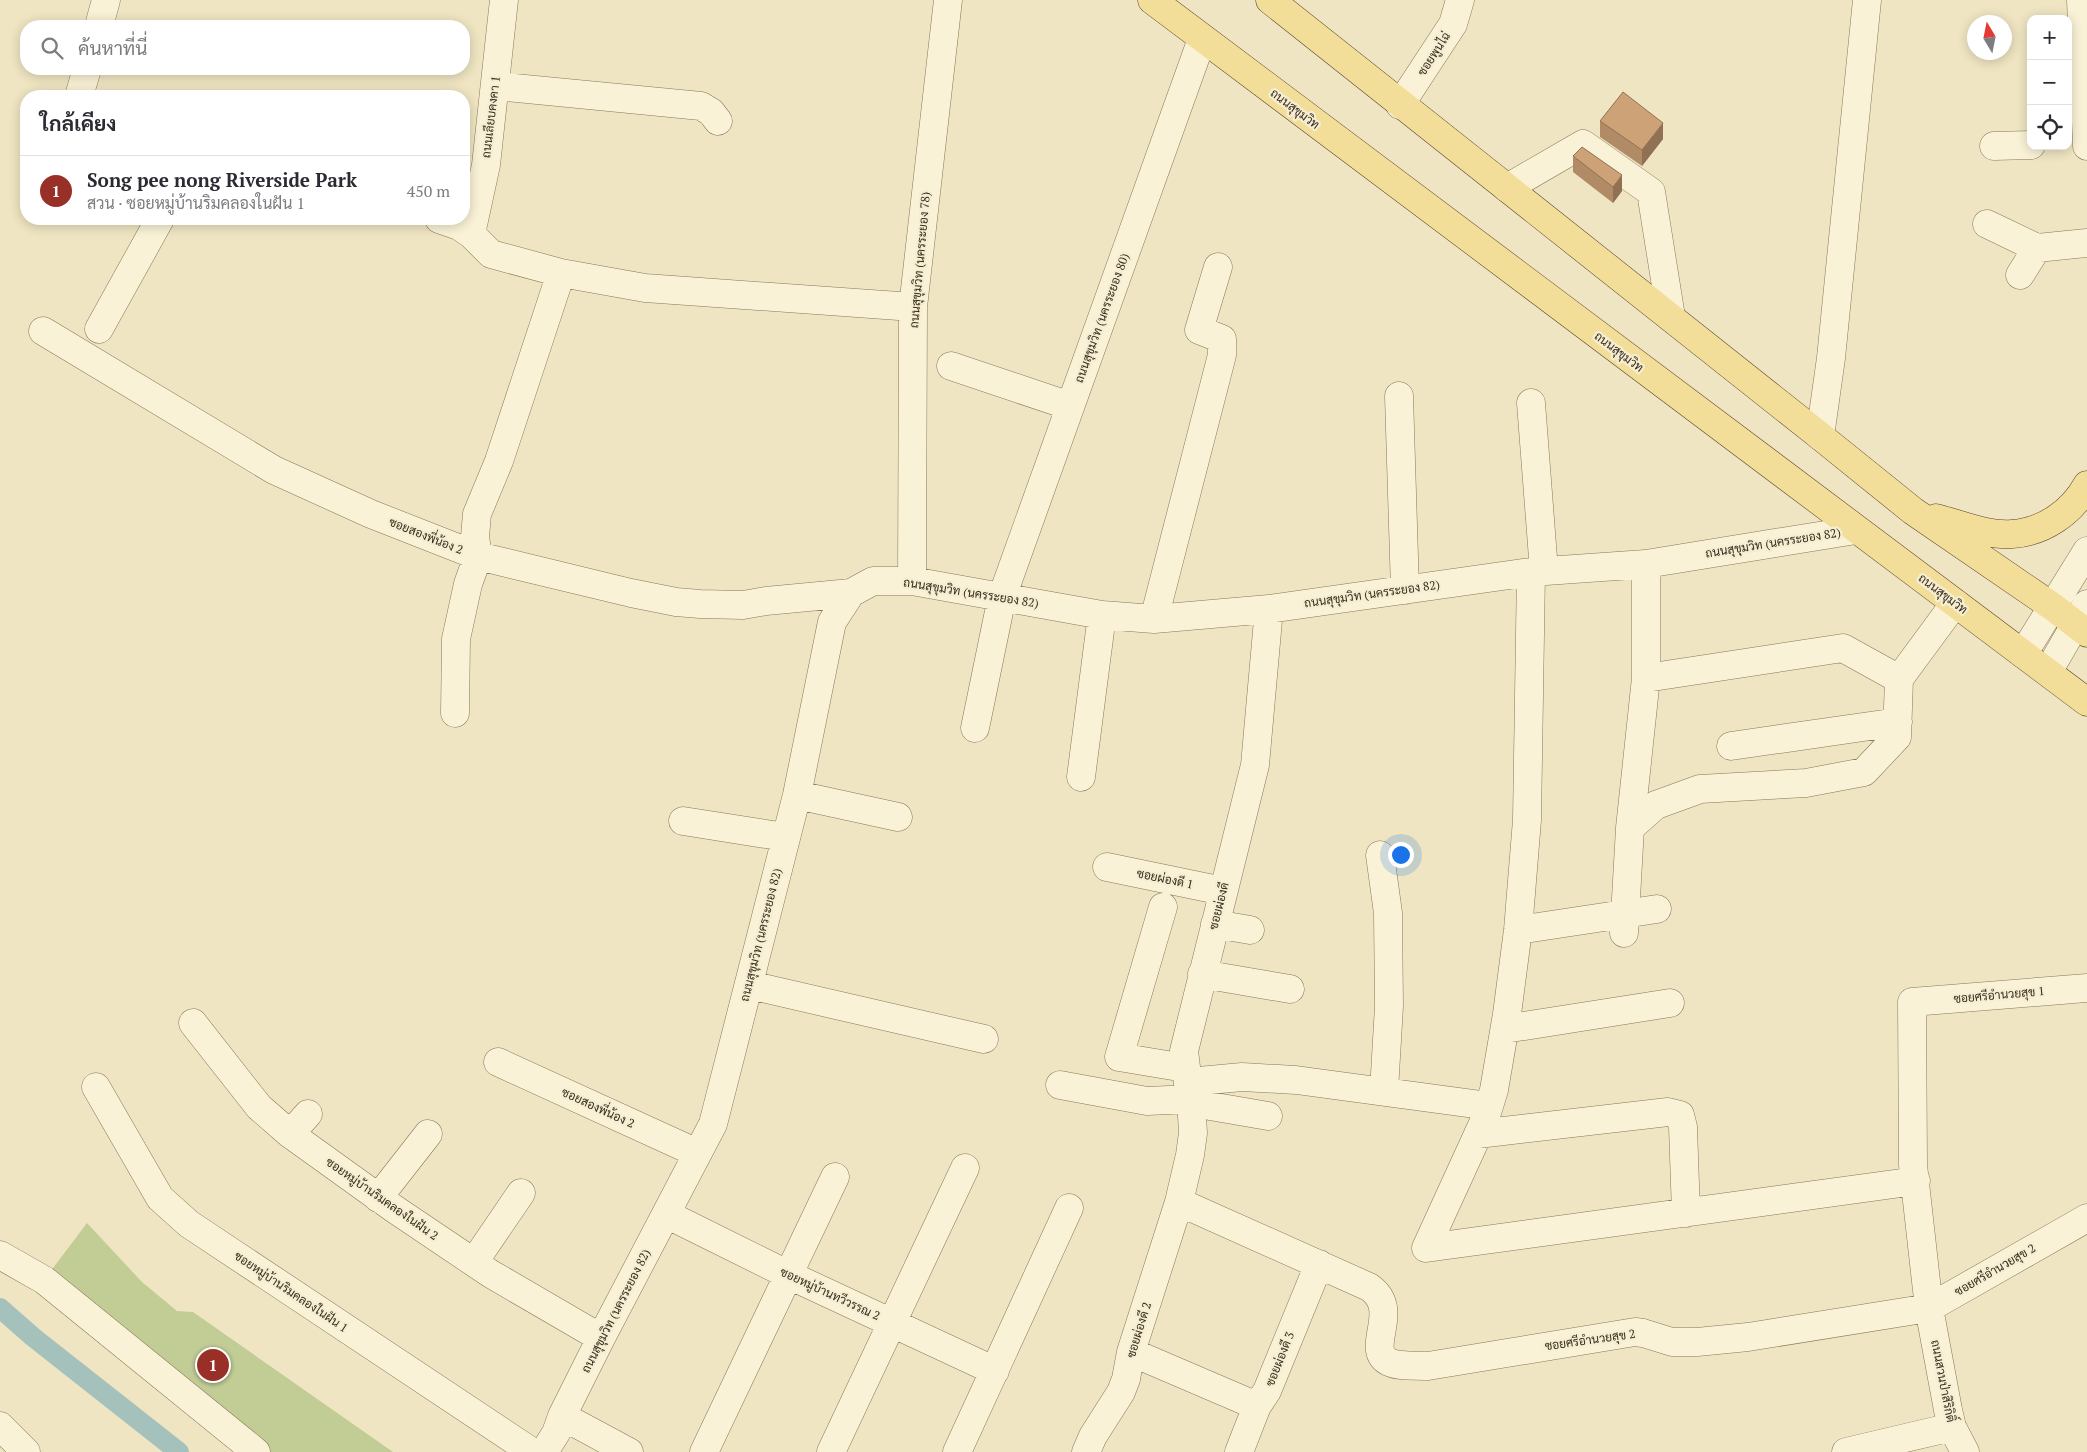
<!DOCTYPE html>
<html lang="th">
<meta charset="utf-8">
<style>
:root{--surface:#fff;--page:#f2f2f3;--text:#2b2b33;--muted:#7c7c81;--line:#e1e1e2;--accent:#993028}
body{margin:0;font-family:"PT Serif",Sarabun,serif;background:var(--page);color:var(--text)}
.controls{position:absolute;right:15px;top:15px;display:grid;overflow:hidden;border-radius:10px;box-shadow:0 2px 12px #0003}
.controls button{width:45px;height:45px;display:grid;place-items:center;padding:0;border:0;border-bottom:1px solid var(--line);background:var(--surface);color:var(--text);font:25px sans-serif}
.compass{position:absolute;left:1967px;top:15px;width:45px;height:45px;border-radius:50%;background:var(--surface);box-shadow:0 2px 12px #0003;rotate:350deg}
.you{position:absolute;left:1400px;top:854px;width:18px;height:18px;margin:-12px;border:4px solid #fff;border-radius:50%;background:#1a73e8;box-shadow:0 0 0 8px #1a73e833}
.badge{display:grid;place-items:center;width:32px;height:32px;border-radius:50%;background:var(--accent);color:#fff;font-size:16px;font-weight:700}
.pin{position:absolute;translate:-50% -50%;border:2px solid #fff;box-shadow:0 1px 5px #0006}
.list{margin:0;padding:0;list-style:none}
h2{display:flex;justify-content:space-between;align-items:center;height:65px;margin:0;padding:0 20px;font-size:21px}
h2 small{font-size:16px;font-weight:400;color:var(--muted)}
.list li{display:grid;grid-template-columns:32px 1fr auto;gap:15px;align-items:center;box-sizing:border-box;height:70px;padding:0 20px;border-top:1px solid var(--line)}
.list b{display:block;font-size:19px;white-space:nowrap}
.list p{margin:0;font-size:16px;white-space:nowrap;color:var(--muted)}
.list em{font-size:16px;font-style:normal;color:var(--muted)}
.icon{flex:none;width:28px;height:28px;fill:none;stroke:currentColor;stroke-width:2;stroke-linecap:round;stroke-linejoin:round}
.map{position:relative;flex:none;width:2087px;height:1452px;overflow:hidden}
.search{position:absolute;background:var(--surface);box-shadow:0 2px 12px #0003;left:20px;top:20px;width:450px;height:55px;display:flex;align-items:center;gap:12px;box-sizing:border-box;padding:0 18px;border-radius:20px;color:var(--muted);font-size:19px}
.panel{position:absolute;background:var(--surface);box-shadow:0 2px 12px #0003;left:20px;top:90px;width:450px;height:135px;border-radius:20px}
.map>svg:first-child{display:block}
.green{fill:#c2cd96}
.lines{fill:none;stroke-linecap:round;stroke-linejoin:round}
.canal{stroke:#a5c1bb;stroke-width:20}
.minor-casing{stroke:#897659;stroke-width:29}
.major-casing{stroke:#57442d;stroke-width:29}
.minor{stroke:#f9f2d6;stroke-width:28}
.major{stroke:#f3de99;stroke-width:28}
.wall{fill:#b18b66}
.shaded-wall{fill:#907153}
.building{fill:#cea277;stroke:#907153}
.labels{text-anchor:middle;stroke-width:4.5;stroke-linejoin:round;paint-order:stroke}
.street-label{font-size:12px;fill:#392d1d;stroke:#f6eed2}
</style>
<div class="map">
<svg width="2087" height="1452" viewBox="0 0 2087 1452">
<rect width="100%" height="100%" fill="#efe5c2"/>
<path class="green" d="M 87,1223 L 142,1282 L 177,1311 L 193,1312 L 393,1452 L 261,1452 L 47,1276 Z"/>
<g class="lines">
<path class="canal" d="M 0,1308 L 33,1337 L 179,1452"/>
<defs>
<path id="minor" d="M 2081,0 L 2087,146
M 99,26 L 106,0
M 495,86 L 701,106 L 711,112 L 718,121
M 79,96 L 87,69
M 1400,105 L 1453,24 L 1460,0
M 1994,146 L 2031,145
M 1507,188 L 1583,144 L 1651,192 L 1671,317
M 439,219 L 459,226 L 471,234 L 491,254 L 561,273 L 645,288 L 913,307
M 1987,224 L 2037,248 L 2087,243
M 471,234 L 486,165 L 504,0
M 2020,275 L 2037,248
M 99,329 L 160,219
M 43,331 L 274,470 L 371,514 L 478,556 L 631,593 L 676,602 L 700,604 L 743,605 L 766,601 L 851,593
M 951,366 L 1070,406
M 1399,396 L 1405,590
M 1531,403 L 1544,571
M 1820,436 L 1831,358 L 1867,0
M 912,581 L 913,307 L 948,0
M 1154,619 L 1222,355 L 1222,339 L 1199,330 L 1218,267
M 2023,654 L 2087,551
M 2048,672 L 2087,604
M 1646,678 L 1843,648 L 1899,679
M 455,713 L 456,639 L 468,584 L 478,556 L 475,537 L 477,514 L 499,461 L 561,273
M 975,728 L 1002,597 L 1202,39
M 1731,746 L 1898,722
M 1081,777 L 1102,615
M 797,795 L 898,817
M 683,821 L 785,837
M 1630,828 L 1646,678 L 1646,564
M 1380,855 L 1388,913 L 1389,1006 L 1384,1091
M 1107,867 L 1223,891
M 1163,907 L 1119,1057 L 1185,1068
M 1215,924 L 1250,930
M 1518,930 L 1657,909
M 1624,933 L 1630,828 L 1656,805 L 1700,789 L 1806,783 L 1864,772 L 1897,737 L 1899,679 L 1955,603
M 1202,974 L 1290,989
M 749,985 L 984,1039
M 193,1023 L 259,1107 L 290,1134 L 393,1208 L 491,1274 L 601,1338
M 1505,1029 L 1670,1003
M 498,1062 L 697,1153
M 1205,1081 L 1210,1106 L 1268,1116
M 1188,1082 L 1242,1077 L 1296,1080 L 1489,1106
M 1060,1085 L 1147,1101 L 1191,1099
M 96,1087 L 160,1198 L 189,1224 L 532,1452
M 290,1134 L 308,1114
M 1478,1134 L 1668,1112 L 1680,1115 L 1683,1127 L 1686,1213
M 378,1198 L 428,1134
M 1179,1202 L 1369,1287 C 1403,1310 1363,1349 1389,1362 C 1399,1367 1416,1365 1428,1366 L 1635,1332 L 1643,1333 L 1672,1342 L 1697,1342 L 1748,1337 L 1929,1308 L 2087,1218
M 666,1214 L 789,1275 L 995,1371
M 1426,1248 L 1485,1119 L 1494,1090 L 1507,1014 L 1518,930 L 1527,820 L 1531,572
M 1426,1248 L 1916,1181
M 0,1255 L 44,1280 L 256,1452
M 474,1262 L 521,1193
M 1131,1352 L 1257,1406
M 562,1416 L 629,1452
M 0,1426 L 26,1452
M 544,1452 L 556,1433 L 562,1416 L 601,1338 L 713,1124 L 797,795 L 832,622 L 851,593 L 873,581 L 912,581 L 1102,615 L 1154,619 L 1269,609 L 1531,572 L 1646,564 L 1856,530
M 704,1452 L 835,1177
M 831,1452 L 965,1168
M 957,1452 L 1069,1208
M 1086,1452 L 1093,1436 L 1121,1392 L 1126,1379 L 1131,1352 L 1179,1202 L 1190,1155 L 1193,1133 L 1192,1116 L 1184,1051 L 1255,765 L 1269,609
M 1239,1452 L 1257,1406 L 1267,1391 L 1319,1264
M 1846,1452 L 1952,1427
M 1965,1452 L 1952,1427 L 1948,1410 L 1929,1308 L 1913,1165 L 1912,1002 L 2087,988"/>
<path id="major" d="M 1152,0 L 2087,702
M 1270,0 L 1820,436 L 1913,511 L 2053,607 L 2087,633
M 1936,518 C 1960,524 1987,536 2012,534 C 2044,532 2072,512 2087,485"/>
</defs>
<use href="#minor" class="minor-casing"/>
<use href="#major" class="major-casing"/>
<use href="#minor" class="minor"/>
<use href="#major" class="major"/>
</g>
<path class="wall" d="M 1600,121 L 1663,139 L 1642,166 L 1600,137 Z
M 1573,156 L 1622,191 L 1613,203 L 1573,172 Z"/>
<path class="shaded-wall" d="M 1663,123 L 1663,139 L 1642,166 L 1642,150 Z
M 1622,175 L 1622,191 L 1613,203 L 1613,187 Z"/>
<path class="building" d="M 1623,92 L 1663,123 L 1642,150 L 1600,121 Z
M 1582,147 L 1622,175 L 1613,187 L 1573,156 Z"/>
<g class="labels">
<g class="street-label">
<text transform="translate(1434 54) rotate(-57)" y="4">ซอยพูนไฉ่</text>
<text transform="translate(1295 109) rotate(37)" y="4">ถนนสุขุมวิท</text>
<text transform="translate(491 117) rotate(-83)" y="4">ถนนเลียบคงคา 1</text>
<text transform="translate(920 260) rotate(-85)" y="4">ถนนสุขุมวิท (นครระยอง 78)</text>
<text transform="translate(1102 318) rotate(-70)" y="4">ถนนสุขุมวิท (นครระยอง 80)</text>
<text transform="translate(1619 352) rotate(37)" y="4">ถนนสุขุมวิท</text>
<text transform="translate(426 536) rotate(22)" y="4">ซอยสองพี่น้อง 2</text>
<text transform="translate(1773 543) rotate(-9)" y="4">ถนนสุขุมวิท (นครระยอง 82)</text>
<text transform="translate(971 593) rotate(9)" y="4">ถนนสุขุมวิท (นครระยอง 82)</text>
<text transform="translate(1372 594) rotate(-8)" y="4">ถนนสุขุมวิท (นครระยอง 82)</text>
<text transform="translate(1943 594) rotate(37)" y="4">ถนนสุขุมวิท</text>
<text transform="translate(1165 879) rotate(12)" y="4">ซอยผ่องดี 1</text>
<text transform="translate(1219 906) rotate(-76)" y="4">ซอยผ่องดี</text>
<text transform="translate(761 935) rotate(-76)" y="4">ถนนสุขุมวิท (นครระยอง 82)</text>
<text transform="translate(1999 995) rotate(-5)" y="4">ซอยศรีอำนวยสุข 1</text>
<text transform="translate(598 1108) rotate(25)" y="4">ซอยสองพี่น้อง 2</text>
<text transform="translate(382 1199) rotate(35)" y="4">ซอยหมู่บ้านริมคลองในฝัน 2</text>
<text transform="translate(1995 1270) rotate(-30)" y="4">ซอยศรีอำนวยสุข 2</text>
<text transform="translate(291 1292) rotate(34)" y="4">ซอยหมู่บ้านริมคลองในฝัน 1</text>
<text transform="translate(830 1294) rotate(25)" y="4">ซอยหมู่บ้านทวีวรรณ 2</text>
<text transform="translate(616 1311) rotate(-63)" y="4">ถนนสุขุมวิท (นครระยอง 82)</text>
<text transform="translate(1139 1330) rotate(-73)" y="4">ซอยผ่องดี 2</text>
<text transform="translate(1590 1340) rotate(-8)" y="4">ซอยศรีอำนวยสุข 2</text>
<text transform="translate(1280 1359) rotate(-68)" y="4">ซอยผ่องดี 3</text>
<text transform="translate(1943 1381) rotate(79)" y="4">ถนนสวนป่าสิริกิติ์</text>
</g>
</g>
</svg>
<div class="controls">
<button>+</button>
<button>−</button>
<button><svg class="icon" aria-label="locate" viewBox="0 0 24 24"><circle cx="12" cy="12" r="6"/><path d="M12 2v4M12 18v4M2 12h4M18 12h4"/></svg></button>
</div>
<svg class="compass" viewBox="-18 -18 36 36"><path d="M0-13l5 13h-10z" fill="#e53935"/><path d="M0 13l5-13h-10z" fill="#7c7c81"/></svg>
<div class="you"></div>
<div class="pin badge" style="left:213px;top:1365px">1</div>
<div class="search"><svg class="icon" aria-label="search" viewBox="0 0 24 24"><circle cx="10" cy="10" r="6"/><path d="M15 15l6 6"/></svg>ค้นหาที่นี่</div>
<section class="panel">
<h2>ใกล้เคียง<small></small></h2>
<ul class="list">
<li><span class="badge">1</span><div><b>Song pee nong Riverside Park</b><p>สวน · ซอยหมู่บ้านริมคลองในฝัน 1</p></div><em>450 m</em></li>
</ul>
</section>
</div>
